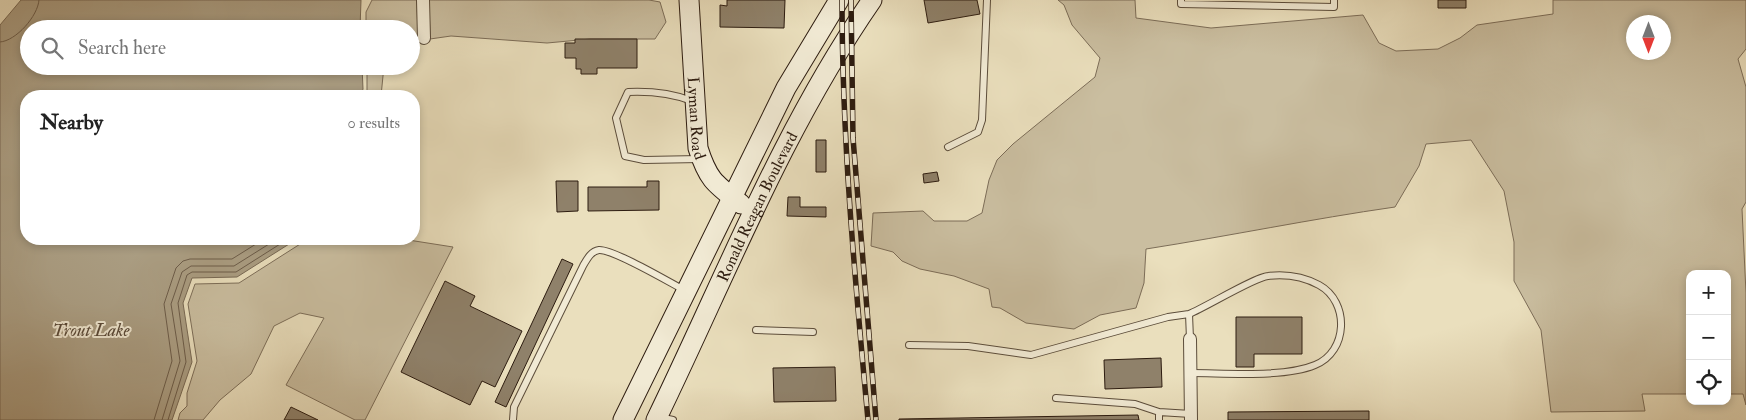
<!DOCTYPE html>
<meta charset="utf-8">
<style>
:root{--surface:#fff;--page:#f6f6f6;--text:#222;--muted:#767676;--line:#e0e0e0}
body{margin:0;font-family:"IM FELL Double Pica",serif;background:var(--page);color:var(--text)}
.controls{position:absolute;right:15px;bottom:15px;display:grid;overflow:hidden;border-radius:10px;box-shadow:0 2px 8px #0003}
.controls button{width:45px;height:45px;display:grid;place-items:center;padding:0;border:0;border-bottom:1px solid var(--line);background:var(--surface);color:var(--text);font:25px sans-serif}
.compass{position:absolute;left:1626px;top:15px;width:45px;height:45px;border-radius:50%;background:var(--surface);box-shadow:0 2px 8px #0003;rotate:180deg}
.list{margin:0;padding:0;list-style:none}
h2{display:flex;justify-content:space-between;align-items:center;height:65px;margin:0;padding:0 20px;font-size:21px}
h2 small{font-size:16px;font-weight:400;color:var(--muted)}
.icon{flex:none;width:28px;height:28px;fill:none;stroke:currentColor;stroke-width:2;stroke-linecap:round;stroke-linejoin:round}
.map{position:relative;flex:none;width:1746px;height:420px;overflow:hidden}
.search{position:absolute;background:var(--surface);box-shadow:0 2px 8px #0003;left:20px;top:20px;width:400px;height:55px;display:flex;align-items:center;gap:12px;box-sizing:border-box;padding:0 18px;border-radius:28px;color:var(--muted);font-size:19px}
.panel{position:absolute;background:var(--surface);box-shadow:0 2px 8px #0003;left:20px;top:90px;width:400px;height:155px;border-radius:20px}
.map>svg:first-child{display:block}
.green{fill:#cabea0;stroke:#7c6d58;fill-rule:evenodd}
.water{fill:#aa9d82;stroke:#786954}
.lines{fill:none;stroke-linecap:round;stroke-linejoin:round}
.shore{stroke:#6c5c49;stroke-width:1}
.building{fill:#8f816a;stroke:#2d1c10}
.lane-casing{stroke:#5c4d3b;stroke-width:8}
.street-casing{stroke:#5c4d3b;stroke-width:14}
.secondary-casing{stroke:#2d1c10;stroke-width:21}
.lane{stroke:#f1ead4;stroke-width:6}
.street{stroke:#f1ead4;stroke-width:12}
.secondary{stroke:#f1ead4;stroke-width:19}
.rail-casing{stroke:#2d1c10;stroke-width:5.5}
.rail{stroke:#f1ead4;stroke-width:4;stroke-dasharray:11;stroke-linecap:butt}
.labels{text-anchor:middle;stroke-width:4;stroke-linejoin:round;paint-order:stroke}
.street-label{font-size:16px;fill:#2d1c10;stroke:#f1ead4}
.water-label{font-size:18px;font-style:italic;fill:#594938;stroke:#f1ead4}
</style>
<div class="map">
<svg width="1746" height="420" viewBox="0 0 1746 420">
<rect width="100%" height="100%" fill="#eadfbd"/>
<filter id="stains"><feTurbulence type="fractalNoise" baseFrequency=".004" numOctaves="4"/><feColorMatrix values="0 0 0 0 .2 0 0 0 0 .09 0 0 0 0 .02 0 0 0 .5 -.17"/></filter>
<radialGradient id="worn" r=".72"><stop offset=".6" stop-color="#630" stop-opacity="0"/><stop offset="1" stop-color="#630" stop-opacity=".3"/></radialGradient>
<path class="green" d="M 372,0 L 417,0 L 418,42 L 411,43 L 411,29 L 366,29 L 366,12 Z
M 429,0 L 649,0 L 660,2 L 666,22 L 655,39 L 590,39 L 547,43 L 451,36 L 430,39 Z
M 1058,0 L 1135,0 L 1136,18 L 1211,28 L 1363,15 L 1379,43 L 1396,51 L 1438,49 L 1460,38 L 1477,25 L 1553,14 L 1553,0 L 1746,0 L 1746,49 L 1738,59 L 1746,87 L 1746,202 L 1742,209 L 1746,293 L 1746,405 L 1743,394 L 1727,394 L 1727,274 L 1690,274 L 1690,394 L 1642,394 L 1645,411 L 1551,412 L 1541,330 L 1514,281 L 1514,242 L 1504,191 L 1471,140 L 1426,144 L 1419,166 L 1395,207 C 1311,219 1229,236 1146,249 L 1144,283 L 1136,308 L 1100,315 L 1074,329 L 1026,323 L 1000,308 L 992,307 L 989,289 L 954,276 L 920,269 L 902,261 L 893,252 L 871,246 L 873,213 L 923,211 L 934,221 L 967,221 L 982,213 L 989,180 L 997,160 L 1013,144 L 1095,77 L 1100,58 L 1072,25 L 1064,5 ZM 1634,22 L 1664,22 L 1664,52 L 1634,52 Z
M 367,66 L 384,66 L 381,96 L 367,96 Z
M 308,239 L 402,239 L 453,247 L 365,420 L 355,420 L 286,385 L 324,318 L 300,313 L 274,326 L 251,374 L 220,400 L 203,420 L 178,420 L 180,413 L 187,406 L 187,393 L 197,361 L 188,304 L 195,284 L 239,283 Z"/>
<path class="water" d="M 21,0 L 361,0 L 360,29 L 29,29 L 29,66 L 362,66 L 363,89 L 361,96 L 26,96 L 26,239 L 297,239 L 237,277 L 192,278 L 183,303 L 192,362 L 172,420 L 0,420 L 0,25 Z"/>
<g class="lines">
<path class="shore" d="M 0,42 C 16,41 38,16 39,0
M 154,420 L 172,361 L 164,304 L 176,268 L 183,261 L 190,259 L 232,259 L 264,239
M 162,420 L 180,361 L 171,304 L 182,272 L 191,266 L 234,266 L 277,239
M 168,420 L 186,362 L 178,303 L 187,275 L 192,272 L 236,272 L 288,239"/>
</g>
<path class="building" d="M 727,0 L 785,0 L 784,28 L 720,27 L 720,5 L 727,6 Z
M 924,0 L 977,0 L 980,14 L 928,23 Z
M 1438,0 L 1466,0 L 1466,8 L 1438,8 Z
M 575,39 L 637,39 L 637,68 L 597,68 L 597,74 L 581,74 L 581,69 L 576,69 L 576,58 L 565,58 L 565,43 L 575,43 Z
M 816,140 L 826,140 L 826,172 L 816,172 Z
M 937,172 L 939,181 L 924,183 L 923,174 Z
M 556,181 L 578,181 L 578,211 L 557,212 Z
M 647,181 L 659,181 L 659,210 L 588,211 L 588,187 L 647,187 Z
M 788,197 L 800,197 L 800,207 L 826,207 L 826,217 L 787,216 Z
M 562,259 L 573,264 L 506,407 L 495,402 Z
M 445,281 L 475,296 L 470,306 L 522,331 L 495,387 L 482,381 L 470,405 L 401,372 Z
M 1236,317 L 1302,317 L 1302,354 L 1254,354 L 1254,367 L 1236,367 Z
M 1161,358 L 1162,387 L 1105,389 L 1104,360 Z
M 835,367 L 836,401 L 774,402 L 773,368 Z
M 291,407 L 318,420 L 284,420 Z
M 1369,411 L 1369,420 L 1228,420 L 1228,412 Z
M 1138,415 L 1139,420 L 899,420 L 899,419 Z"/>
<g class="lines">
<defs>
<path id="lane" d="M 1181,0 L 1181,4 L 1334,7 L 1334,0
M 692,101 C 671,93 651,91 628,92 L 616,118 L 625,156 L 644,160 L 700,159
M 948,147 L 978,132 L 982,120 L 987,0
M 756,330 L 813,332
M 1190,339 L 1189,314 C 1206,307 1255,277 1268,276 C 1285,274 1304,277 1319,285 C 1350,302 1348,352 1315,365 C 1284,378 1226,373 1191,373
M 909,345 L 968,346 L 1031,355 L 1168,317 L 1189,314
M 1056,398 L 1135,404 L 1159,412
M 659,417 L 673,420
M 513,420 L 514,407 L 583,266 C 587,259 591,251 599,250 C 613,249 669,282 684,290
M 1159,420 L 1159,412 L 1191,414"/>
<path id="street" d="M 423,0 L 424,38
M 1190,339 L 1191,420"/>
<g id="secondary">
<path id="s1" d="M 689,0 L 698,148 C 708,180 715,184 741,204"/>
<path d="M 623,420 L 786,88 L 839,0"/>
<path id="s2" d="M 656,420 C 725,278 782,130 872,0"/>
</g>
</defs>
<use href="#lane" class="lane-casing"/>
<use href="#street" class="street-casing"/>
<use href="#secondary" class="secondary-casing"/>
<use href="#lane" class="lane"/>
<use href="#street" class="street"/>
<use href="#secondary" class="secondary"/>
<defs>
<path id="rail" d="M 842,0 C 842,141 855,280 868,420
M 851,0 L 853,138 L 876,420"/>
</defs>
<use href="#rail" class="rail-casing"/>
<use href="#rail" class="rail"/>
</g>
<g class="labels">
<g class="street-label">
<text dy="6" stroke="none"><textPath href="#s1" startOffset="118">Lyman Road</textPath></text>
<text dy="6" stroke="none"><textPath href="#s2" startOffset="236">Ronald Reagan Boulevard</textPath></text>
</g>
<g class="water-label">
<text x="91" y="336">Trout Lake</text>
</g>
</g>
<rect width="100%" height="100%" filter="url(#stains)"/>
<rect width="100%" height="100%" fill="url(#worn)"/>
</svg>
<div class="controls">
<button>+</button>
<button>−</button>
<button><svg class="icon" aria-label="locate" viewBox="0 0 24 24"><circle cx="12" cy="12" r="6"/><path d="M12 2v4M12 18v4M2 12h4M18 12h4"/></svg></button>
</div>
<svg class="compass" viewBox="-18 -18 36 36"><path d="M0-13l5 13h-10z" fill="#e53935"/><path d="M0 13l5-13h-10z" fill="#767676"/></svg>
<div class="search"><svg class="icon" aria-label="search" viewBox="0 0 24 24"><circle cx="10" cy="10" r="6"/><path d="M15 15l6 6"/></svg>Search here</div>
<section class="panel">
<h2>Nearby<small>0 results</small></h2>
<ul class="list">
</ul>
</section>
</div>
